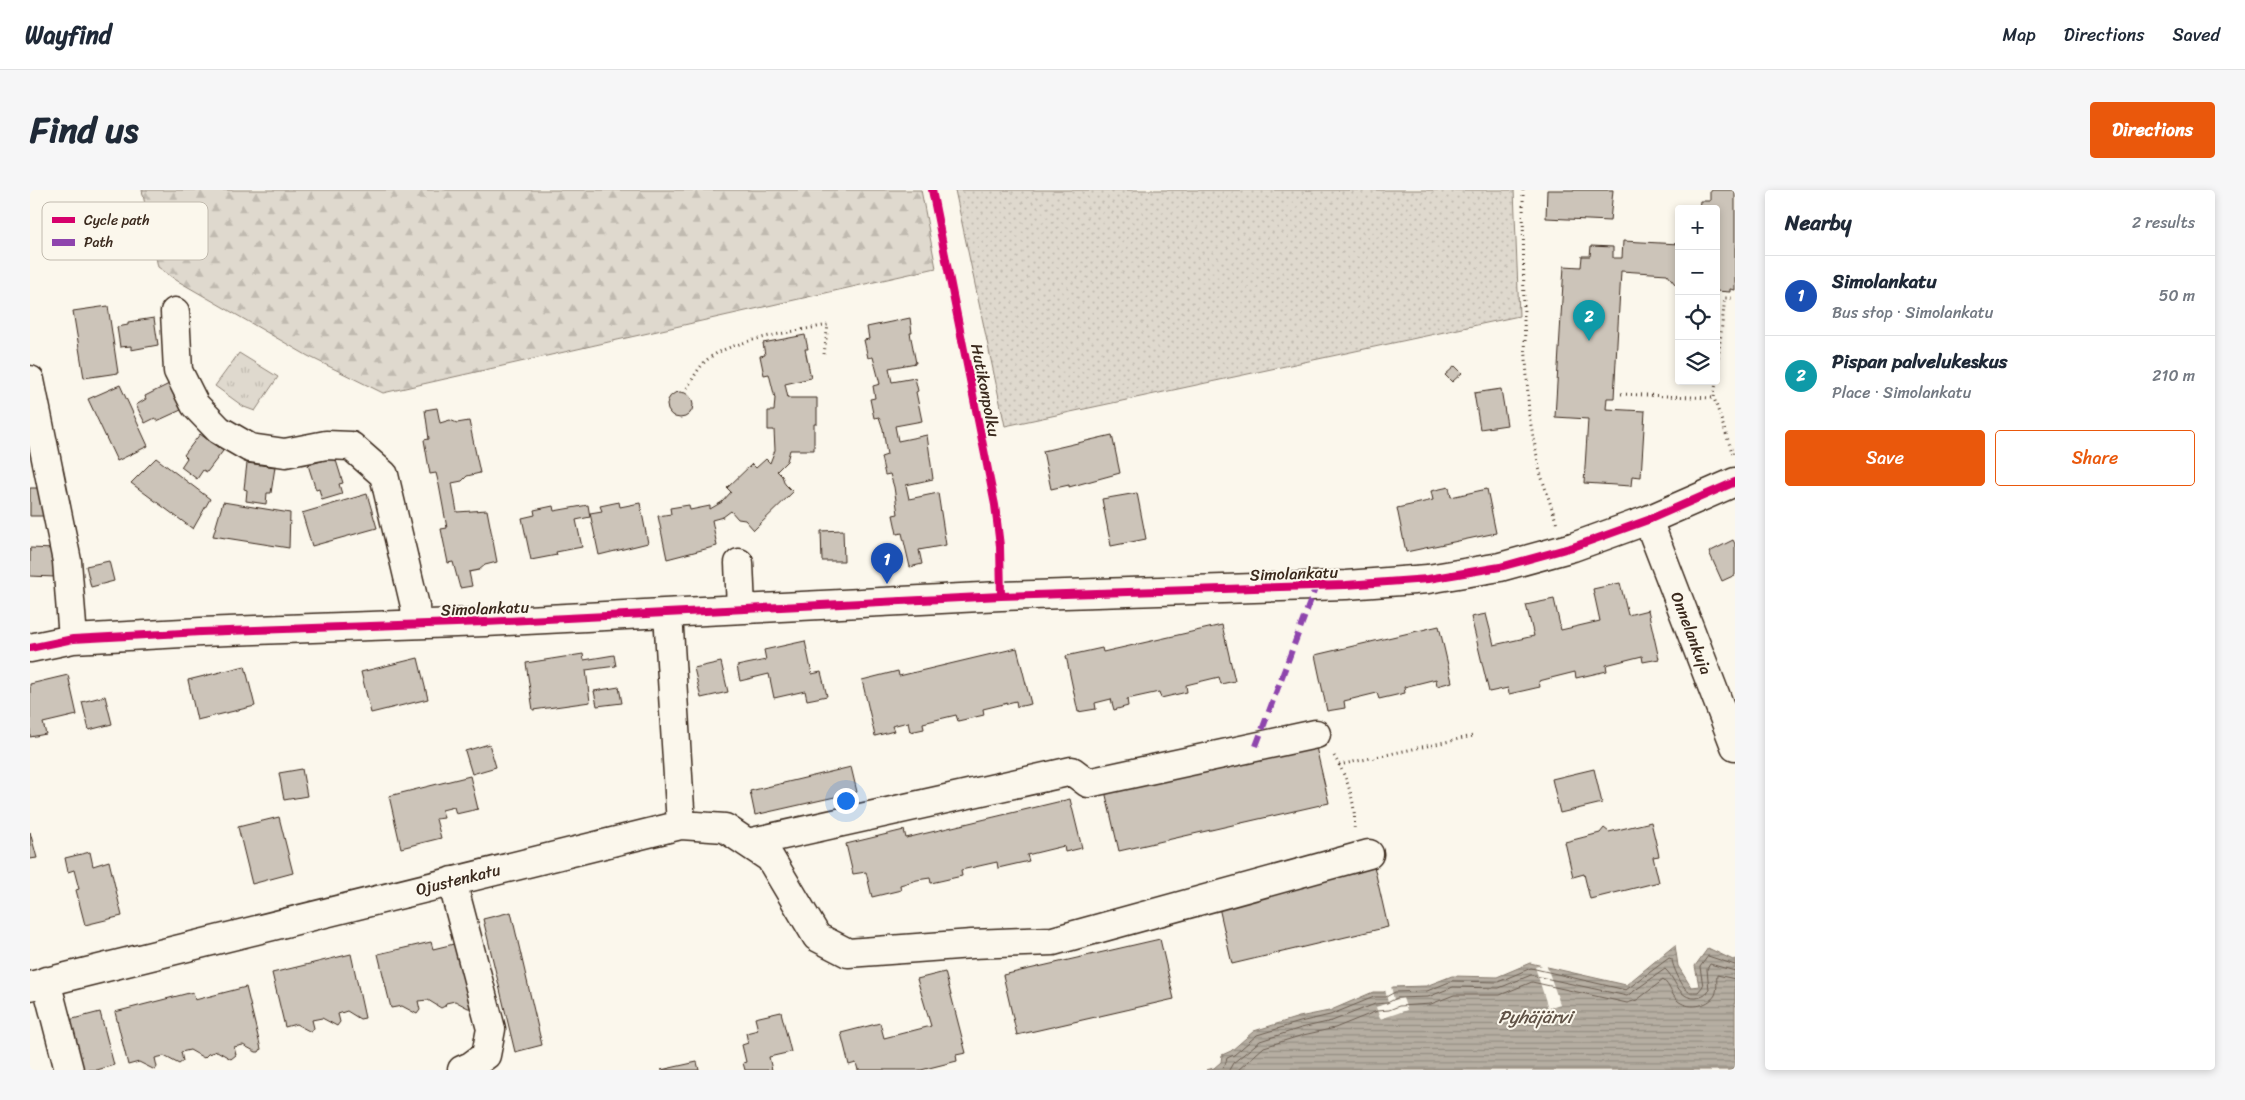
<!DOCTYPE html>
<meta charset="utf-8">
<style>
:root{--surface:#fff;--page:#f6f6f7;--text:#1f2937;--muted:#747a83;--line:#e0e1e3;--accent:#ea580c}
body{margin:0;font-family:Sriracha,sans-serif;background:var(--page);color:var(--text)}
.controls{position:absolute;right:15px;top:15px;display:grid;overflow:hidden;border-radius:5px;box-shadow:0 2px 8px #0003}
.controls button{width:45px;height:45px;display:grid;place-items:center;padding:0;border:0;border-bottom:1px solid var(--line);background:var(--surface);color:var(--text);font:25px sans-serif}
.you{position:absolute;left:815px;top:610px;width:18px;height:18px;margin:-12px;border:4px solid #fff;border-radius:50%;background:#1a73e8;box-shadow:0 0 0 8px #1a73e833}
.badge{display:grid;place-items:center;width:32px;height:32px;border-radius:50%;background:var(--accent);color:#fff;font-size:16px;font-weight:700}
.pin{position:absolute;translate:-50% -41px;filter:drop-shadow(0 1px 2px #0008)}
.pin::after{content:'';position:absolute;top:26px;width:18px;height:15px;background:inherit;clip-path:polygon(0 0,100% 0,50% 100%)}
.list{margin:0;padding:0;list-style:none}
h2{display:flex;justify-content:space-between;align-items:center;height:65px;margin:0;padding:0 20px;font-size:21px}
h2 small{font-size:16px;font-weight:400;color:var(--muted)}
.list li{display:grid;grid-template-columns:32px 1fr auto;gap:15px;align-items:center;box-sizing:border-box;height:80px;padding:0 20px;border-top:1px solid var(--line)}
.list b{display:block;font-size:19px;white-space:nowrap}
.list p{margin:0;font-size:16px;white-space:nowrap;color:var(--muted)}
.list em{font-size:16px;font-style:normal;color:var(--muted)}
.actions{display:flex;gap:10px;padding:15px 20px}
.actions a{flex:1;padding:11px 0;border:1px solid var(--accent);border-radius:5px;text-align:center;font-size:18px;color:var(--accent)}
.actions .main{background:var(--accent);color:#fff}
.icon{flex:none;width:28px;height:28px;fill:none;stroke:currentColor;stroke-width:2;stroke-linecap:round;stroke-linejoin:round}
.map{position:relative;flex:none;width:1705px;height:880px;overflow:hidden;border-radius:5px}
header{display:flex;align-items:center;gap:30px;box-sizing:border-box;height:70px;padding:0 25px;background:var(--surface);border-bottom:1px solid var(--line)}
header strong{font-size:24px}
nav{display:flex;gap:28px;margin-inline-start:auto;font-size:18px}
.intro{display:flex;align-items:center;justify-content:space-between;box-sizing:border-box;height:120px;padding:0 30px}
h1{margin:0;font-size:35px}
.button{padding:12px 22px;border-radius:5px;background:var(--accent);color:#fff;font-size:18px;font-weight:700}
main{display:flex;gap:30px;padding:0 30px}
aside{flex:1;background:var(--surface);border-radius:5px;box-shadow:0 2px 8px #0003}
.map>svg:first-child{display:block}
.grass{fill:url(#grass-dots);stroke:#8d8276}
.forest{fill:url(#forest-firs);stroke:#8d8276}
.park{fill:url(#park-tufts);stroke:#8d8276}
.water{fill:url(#water-rules);stroke:#85796d}
.pier{fill:#fbf7ec}
.lines{fill:none;stroke-linecap:round;stroke-linejoin:round}
.shore{stroke:#6c5f53;stroke-width:1}
.building{fill:#ccc4b9;stroke:#3b2a1e}
.minor-casing{stroke:#3b2a1e;stroke-width:31}
.path{stroke:#3b2a1e;stroke-width:3;stroke-dasharray:1 4;stroke-linecap:butt}
.minor{stroke:#fbf7ec;stroke-width:28}
.quiet{stroke:#8e44ad;stroke-width:6;stroke-dasharray:12 6;stroke-linecap:butt}
.cycleway-casing{stroke:#fbf7ec;stroke-width:11}
.cycleway{stroke:#d6006c;stroke-width:8}
.labels{text-anchor:middle;stroke-width:4;stroke-linejoin:round;paint-order:stroke}
.street-label{font-size:16px;fill:#3b2a1e;stroke:#fbf7ec}
.water-label{font-size:18px;font-style:italic;fill:#605246;stroke:#fbf7ec}
.key{fill:#fbf7ec;stroke:#c1baae;stroke-width:1}
.key-label{font-size:14px;fill:#3b2a1e}
</style>
<header>
<strong>Wayfind</strong>
<nav><a>Map</a><a>Directions</a><a>Saved</a></nav>
</header>
<div class="intro"><h1>Find us</h1><a class="button">Directions</a></div>
<main>
<div class="map">
<svg width="1705" height="880" viewBox="0 0 1705 880">
<defs>
<pattern id="grass-dots" width="8" height="8" patternUnits="userSpaceOnUse" patternTransform="scale(1.25)"><rect width="8" height="8" fill="#dfd9ce"/><path d="M2 2h.1M6 6h.1" fill="none" stroke="#c0bab0" stroke-width="1.8" stroke-linecap="round"/></pattern>
<pattern id="forest-firs" width="22" height="20" patternUnits="userSpaceOnUse" patternTransform="scale(1.25)"><rect width="22" height="20" fill="#dfd9ce"/><path d="M5 1l3.5 6h-7zM16 11l3.5 6h-7z" fill="#c0bab0"/></pattern>
<pattern id="park-tufts" width="24" height="20" patternUnits="userSpaceOnUse" patternTransform="scale(1.25)"><rect width="24" height="20" fill="#dfd9ce"/><path d="M3 7l-1-3M5 7V3M7 7l1-3M15 17l-1-3M17 17v-4M19 17l1-3" fill="none" stroke="#c0bab0"/></pattern>
<pattern id="water-rules" width="6" height="5" patternUnits="userSpaceOnUse" patternTransform="scale(1.25)"><rect width="6" height="5" fill="#b6aea2"/><path d="M0 2.5h6" fill="none" stroke="#958e83"/></pattern>
</defs>
<rect width="100%" height="100%" fill="#fbf7ec"/>
<filter id="ink" filterUnits="userSpaceOnUse"><feTurbulence type="fractalNoise" baseFrequency=".02" numOctaves="2"/><feDisplacementMap in="SourceGraphic" scale="10" xChannelSelector="R" yChannelSelector="G"/><feConvolveMatrix kernelMatrix="1 2 1 2 8 2 1 2 1" color-interpolation-filters="sRGB"/></filter>
<g filter="url(#ink)">
<path class="grass" d="M 925,0 L 1484,0 L 1489,126 L 975,236 Z"/>
<path class="forest" d="M 112,0 L 891,0 L 906,78 L 353,203 L 278,166 L 146,90 L 128,77 Z"/>
<path class="park" d="M 209,163 L 248,187 L 225,221 L 214,217 L 185,196 Z"/>
<path class="water" d="M 1645,755 L 1648,776 L 1661,797 L 1669,796 L 1665,776 L 1678,758 L 1703,770 L 1705,769 L 1705,880 L 1176,880 L 1184,878 L 1191,872 L 1192,865 L 1201,861 L 1224,841 L 1269,827 L 1299,821 L 1343,802 L 1354,802 L 1363,797 L 1396,796 L 1422,786 L 1467,787 L 1500,773 L 1596,795 Z"/>
<path class="pier" d="M 1516,774 L 1530,814 L 1518,818 L 1505,777 Z
M 1361,796 L 1364,810 L 1373,808 L 1377,820 L 1350,829 L 1346,817 L 1358,813 L 1355,799 Z"/>
<g class="lines">
<path class="shore" d="M 1190,880 L 1195,875 L 1197,868 L 1204,865 L 1227,845 L 1270,832 L 1300,825 L 1344,807 L 1356,807 L 1365,802 L 1397,801 L 1422,791 L 1468,792 L 1501,778 L 1596,800 L 1639,768 L 1642,769 C 1642,776 1653,799 1659,802 C 1661,802 1666,802 1668,802 L 1673,796 L 1670,777 L 1678,766 L 1705,775
M 1199,880 L 1203,873 L 1230,851 L 1271,838 L 1302,831 L 1345,814 L 1357,813 L 1367,808 L 1398,807 L 1423,797 L 1469,798 L 1501,785 L 1597,806 L 1635,779 C 1646,789 1648,809 1666,808 C 1673,807 1676,805 1679,800 L 1677,779 L 1680,774 L 1705,781
M 1208,880 L 1234,857 L 1273,845 L 1305,838 L 1347,821 L 1359,820 L 1369,816 L 1401,814 L 1424,805 L 1470,805 L 1502,792 L 1597,813 L 1607,810 L 1633,790 C 1640,795 1641,804 1647,810 C 1657,820 1678,817 1685,805 C 1688,798 1686,791 1687,785 L 1705,789"/>
</g>
<path class="building" d="M 1517,0 L 1583,0 L 1580,31 L 1516,28 Z
M 1680,0 L 1705,0 L 1705,100 L 1700,99 L 1700,102 L 1686,101 L 1686,19 L 1669,19 L 1670,11 L 1680,11 Z
M 1593,51 L 1649,54 L 1649,94 L 1645,94 L 1637,84 L 1591,81 L 1584,208 L 1577,208 L 1576,219 L 1615,221 L 1611,287 L 1602,286 L 1601,296 L 1554,293 L 1558,229 L 1525,227 L 1534,76 L 1551,77 L 1552,66 L 1560,66 L 1561,56 L 1583,57 L 1583,68 L 1592,68 Z
M 78,116 L 88,183 L 54,188 L 43,121 Z
M 124,128 L 128,155 L 101,160 L 101,156 L 90,157 L 87,137 L 98,135 L 98,132 Z
M 880,128 L 882,143 L 880,143 L 886,173 L 859,178 L 862,192 L 885,188 L 888,201 L 886,202 L 892,231 L 865,236 L 868,251 L 897,245 L 903,289 L 876,295 L 879,309 L 908,303 L 916,355 L 889,360 L 892,374 L 880,377 L 872,343 L 867,344 L 863,325 L 868,324 L 864,297 L 860,284 L 855,285 L 851,267 L 857,265 L 853,239 L 849,227 L 844,228 L 840,209 L 845,208 L 843,196 L 850,194 L 843,167 L 838,168 L 834,150 L 839,149 L 837,137 Z
M 775,145 L 778,159 L 775,159 L 781,188 L 755,194 L 758,208 L 787,208 L 787,234 L 784,234 L 784,260 L 760,260 L 757,271 L 747,281 L 752,286 L 755,294 L 763,302 L 724,340 L 715,330 L 708,329 L 701,321 L 693,327 L 682,330 L 687,356 L 637,369 L 628,326 L 641,324 L 640,318 L 659,315 L 660,320 L 680,316 L 680,319 L 692,312 L 701,302 L 697,298 L 722,274 L 726,278 L 736,269 L 740,273 L 745,260 L 744,240 L 738,240 L 738,221 L 744,221 L 745,208 L 739,184 L 734,185 L 730,166 L 735,165 L 733,153 Z
M 1425,176 L 1432,183 L 1422,192 L 1415,185 Z
M 139,194 L 151,220 L 127,231 L 125,228 L 115,233 L 106,215 L 116,209 L 115,206 Z
M 90,195 L 118,256 L 87,271 L 58,209 Z
M 1471,199 L 1477,235 L 1450,239 L 1444,203 Z
M637 215a13 13 0 1 1 26 0a13 13 0 1 1-26 0Z
M 407,218 L 410,233 L 420,230 L 427,233 L 439,231 L 450,283 L 437,286 L 432,291 L 422,293 L 427,322 L 457,320 L 467,372 L 455,375 L 449,380 L 439,382 L 442,396 L 430,398 L 423,372 L 418,373 L 411,339 L 417,338 L 409,295 L 406,283 L 400,284 L 394,250 L 399,249 L 395,220 Z
M 170,244 L 193,261 L 177,282 L 173,280 L 167,289 L 151,277 L 157,268 L 154,265 Z
M 1082,245 L 1090,283 L 1039,297 L 1039,295 L 1021,299 L 1013,261 Z
M 305,267 L 313,293 L 309,294 L 312,304 L 292,310 L 289,299 L 286,300 L 278,275 Z
M 126,268 L 180,309 L 163,339 L 101,293 Z
M 217,273 L 245,277 L 241,303 L 237,303 L 236,314 L 216,311 L 217,300 L 214,299 Z
M 1419,297 L 1421,307 L 1457,299 L 1466,343 L 1376,362 L 1367,318 L 1403,310 L 1401,301 Z
M 0,298 L 18,298 L 18,326 L 0,326 Z
M 1107,303 L 1116,349 L 1081,356 L 1072,309 Z
M 337,304 L 347,338 L 282,356 L 272,323 Z
M 193,312 L 260,323 L 259,358 L 183,346 Z
M 589,312 L 590,317 L 610,313 L 618,353 L 569,365 L 560,323 L 572,321 L 570,316 Z
M 558,315 L 560,327 L 546,330 L 552,357 L 526,362 L 527,365 L 501,370 L 492,328 L 505,325 L 504,320 L 523,316 L 524,321 Z
M 813,340 L 814,371 L 792,371 L 791,341 Z
M 1703,350 L 1705,354 L 1705,385 L 1692,391 L 1679,362 Z
M 0,358 L 25,359 L 25,387 L 0,386 Z
M 79,371 L 84,391 L 61,397 L 56,376 Z
M 1590,393 L 1598,425 L 1618,420 L 1629,469 L 1613,472 L 1612,466 L 1576,475 L 1577,481 L 1546,488 L 1545,482 L 1509,491 L 1510,497 L 1479,504 L 1478,498 L 1459,502 L 1441,427 L 1456,424 L 1464,455 L 1504,446 L 1496,415 L 1524,409 L 1531,440 L 1570,431 L 1563,399 Z
M 1192,435 L 1205,491 L 1191,494 L 1189,487 L 1156,495 L 1157,502 L 1131,508 L 1129,502 L 1097,509 L 1098,516 L 1084,520 L 1081,509 L 1065,513 L 1066,519 L 1048,522 L 1036,466 L 1072,458 L 1073,462 Z
M 1409,436 L 1422,492 L 1407,496 L 1406,489 L 1374,497 L 1375,503 L 1349,509 L 1347,503 L 1314,511 L 1315,518 L 1297,521 L 1285,465 Z
M 775,451 L 782,484 L 791,482 L 797,506 L 777,510 L 775,501 L 744,508 L 739,484 L 710,491 L 707,476 L 736,470 L 734,460 Z
M 987,458 L 1001,514 L 987,517 L 986,511 L 953,519 L 954,525 L 928,531 L 926,525 L 893,533 L 894,539 L 880,542 L 878,532 L 862,536 L 864,541 L 845,546 L 832,490 L 868,481 L 869,486 Z
M 553,464 L 554,470 L 584,465 L 586,476 L 556,480 L 560,512 L 503,520 L 496,473 Z
M 388,468 L 398,509 L 341,523 L 331,482 Z
M 691,472 L 698,502 L 671,508 L 664,478 Z
M 215,476 L 225,516 L 167,530 L 158,490 Z
M 38,485 L 47,525 L 13,533 L 16,544 L 0,547 L 0,494 Z
M 589,497 L 592,513 L 567,516 L 564,501 Z
M 75,506 L 82,534 L 59,540 L 52,512 Z
M 1285,553 L 1299,613 L 1089,661 L 1075,601 Z
M 459,554 L 466,577 L 442,584 L 435,561 Z
M 821,577 L 827,602 L 725,625 L 720,601 Z
M 272,579 L 277,606 L 254,610 L 249,583 Z
M 1564,579 L 1572,613 L 1530,623 L 1522,589 Z
M 440,586 L 448,619 L 426,624 L 424,617 L 412,620 L 414,628 L 406,629 L 411,648 L 371,658 L 359,606 Z
M 1040,609 L 1052,658 L 1035,662 L 1034,656 L 997,665 L 999,671 L 968,678 L 967,672 L 931,680 L 932,686 L 901,693 L 900,688 L 887,690 L 870,695 L 871,700 L 842,707 L 836,682 L 823,684 L 816,654 L 874,640 L 876,648 Z
M 249,627 L 263,683 L 222,694 L 208,637 Z
M 1621,632 L 1629,666 L 1623,667 L 1629,692 L 1560,709 L 1554,684 L 1543,687 L 1535,652 L 1570,643 L 1574,638 L 1579,642 Z
M 0,642 L 7,668 L 0,669 Z
M 60,662 L 63,676 L 79,671 L 92,726 L 55,735 L 46,700 L 49,699 L 44,680 L 38,682 L 35,668 Z
M 1344,676 L 1358,737 L 1202,774 L 1188,713 Z
M 481,722 L 512,855 L 485,862 L 453,729 Z
M 1130,749 L 1144,809 L 987,845 L 973,785 Z
M 401,752 L 403,759 L 428,753 L 442,818 L 438,818 L 425,811 L 416,813 L 415,816 L 411,818 L 398,810 L 388,811 L 390,820 L 387,824 L 372,816 L 361,818 L 348,764 Z
M 321,764 L 335,828 L 330,829 L 317,821 L 308,824 L 310,832 L 307,836 L 292,828 L 282,830 L 284,838 L 281,842 L 266,834 L 255,837 L 242,783 Z
M 915,782 L 936,863 L 926,865 L 927,871 L 891,880 L 828,880 L 826,873 L 819,875 L 811,843 L 850,833 L 854,848 L 901,836 L 887,789 Z
M 216,797 L 231,859 L 229,862 L 226,862 L 213,855 L 204,857 L 206,865 L 201,869 L 187,861 L 178,864 L 174,868 L 160,860 L 151,862 L 153,871 L 149,874 L 134,866 L 125,868 L 127,877 L 125,880 L 109,872 L 98,875 L 85,822 L 163,802 L 165,810 Z
M 70,822 L 84,875 L 67,880 L 52,880 L 39,830 Z
M 751,822 L 761,862 L 739,867 L 742,880 L 715,880 L 713,873 L 716,872 L 712,855 L 718,853 L 716,843 L 728,840 L 725,828 Z
M 667,872 L 669,880 L 631,880 Z"/>
<g class="lines">
<defs>
<path id="minor" d="M 145,122 L 148,181 L 165,215 L 189,240 L 220,258 L 255,263 L 296,255 L 321,256 L 354,285 L 385,416 L 386,434
M 0,190 L 37,371 L 43,449
M 1618,330 L 1705,556
M 709,373 L 711,419
M 0,458 L 43,449 L 171,442 L 455,432 L 971,406 L 1316,395 L 1398,389 L 1470,377 L 1543,357 L 1618,330 L 1705,292
M 651,635 L 695,638 L 740,668 L 787,747 L 818,763 L 942,754 L 1023,751 L 1339,664
M 718,653 L 1042,581 L 1058,593 L 1286,544
M 422,691 L 461,839 L 456,865 L 441,876 L 432,880
M 16,791 L 39,880
M 0,796 L 651,635 L 638,423"/>
</defs>
<use href="#minor" class="minor-casing"/>
<path class="path" d="M 1493,0 L 1494,131 L 1499,225 L 1510,282 L 1527,334
M 1686,187 L 1695,108 L 1705,108
M 1686,191 L 1684,208 L 1703,265
M 657,198 C 663,189 669,176 678,169 C 701,150 767,141 798,135 L 794,164
M 1591,204 L 1684,208
M 1304,566 C 1317,587 1327,614 1324,640
M 1309,575 L 1443,546"/>
<use href="#minor" class="minor"/>
<path class="quiet" d="M 1226,556 L 1286,396"/>
<defs>
<path id="cycleway" d="M 902,0 L 965,315 L 970,356 L 971,406
M 0,458 L 43,449 L 171,442 L 455,432 L 971,406 L 1316,395 L 1398,389 L 1470,377 L 1543,357 L 1618,330 L 1705,292"/>
</defs>
<use href="#cycleway" class="cycleway-casing"/>
<use href="#cycleway" class="cycleway"/>
</g>
</g>
<g class="labels">
<g class="street-label">
<text transform="translate(956 200) rotate(79)" y="6">Hutikonpolku</text>
<text transform="translate(1264 383) rotate(-2)" y="6">Simolankatu</text>
<text transform="translate(455 418) rotate(-2)" y="6">Simolankatu</text>
<text transform="translate(1662 443) rotate(69)" y="6">Onnelankuja</text>
<text transform="translate(428 689) rotate(-14)" y="6">Ojustenkatu</text>
</g>
<g class="water-label">
<text x="1505" y="833">Pyhäjärvi</text>
</g>
</g>
<rect x="12" y="12" width="166" height="58" rx="8" class="key"/>
<rect x="22" y="27" width="23" height="6" fill="#d6006c"/>
<rect x="22" y="49" width="23" height="7" fill="#8e44ad"/>
<g class="key-label">
<text x="54" y="35">Cycle path</text>
<text x="54" y="57">Path</text>
</g>
</svg>
<div class="controls">
<button>+</button>
<button>−</button>
<button><svg class="icon" aria-label="locate" viewBox="0 0 24 24"><circle cx="12" cy="12" r="6"/><path d="M12 2v4M12 18v4M2 12h4M18 12h4"/></svg></button>
<button><svg class="icon" aria-label="layers" viewBox="0 0 24 24"><path d="M12 4l9 5-9 5-9-5zM3 14l9 5 9-5"/></svg></button>
</div>
<div class="you"></div>
<div class="pin badge" style="left:857px;top:394px;background:#1a4fb4">1</div>
<div class="pin badge" style="left:1559px;top:151px;background:#0f9aa8">2</div>
</div>
<aside>
<h2>Nearby<small>2 results</small></h2>
<ul class="list">
<li><span class="badge" style="background:#1a4fb4">1</span><div><b>Simolankatu</b><p>Bus stop · Simolankatu</p></div><em>50 m</em></li>
<li><span class="badge" style="background:#0f9aa8">2</span><div><b>Pispan palvelukeskus</b><p>Place · Simolankatu</p></div><em>210 m</em></li>
</ul>
<div class="actions"><a class="main">Save</a><a>Share</a></div>
</aside>
</main>
